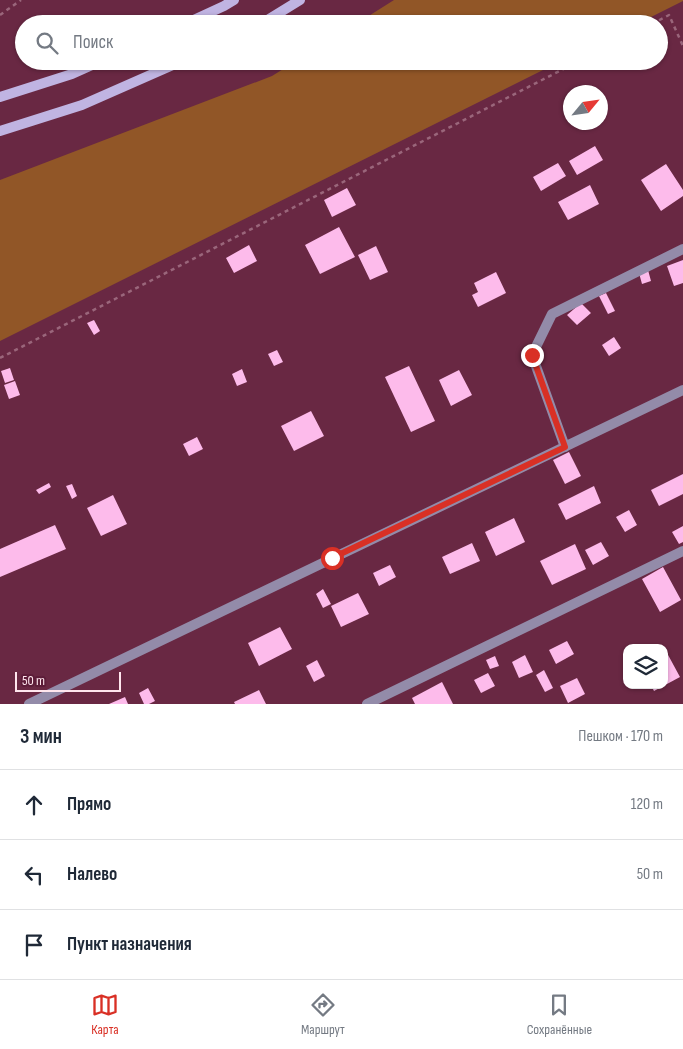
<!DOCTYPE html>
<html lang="ru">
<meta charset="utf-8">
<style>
:root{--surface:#fff;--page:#f2f2f3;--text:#1f2937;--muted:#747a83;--line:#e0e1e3;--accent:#d93025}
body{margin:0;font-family:"Sofia Sans Condensed",sans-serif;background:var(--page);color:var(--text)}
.controls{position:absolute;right:15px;bottom:15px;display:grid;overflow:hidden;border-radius:10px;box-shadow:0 1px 4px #0004}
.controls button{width:45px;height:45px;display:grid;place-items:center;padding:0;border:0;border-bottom:1px solid var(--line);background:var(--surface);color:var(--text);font:25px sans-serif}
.compass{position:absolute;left:563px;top:85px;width:45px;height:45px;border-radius:50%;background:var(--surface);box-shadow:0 1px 4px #0004;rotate:61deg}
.scale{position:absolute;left:15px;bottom:12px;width:106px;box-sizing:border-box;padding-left:5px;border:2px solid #ffe6ee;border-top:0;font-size:14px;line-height:18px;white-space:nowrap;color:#ffe6ee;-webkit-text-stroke:4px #5d1d39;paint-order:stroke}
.stop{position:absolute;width:15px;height:15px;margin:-11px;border:4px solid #d93025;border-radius:50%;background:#fff}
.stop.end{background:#d93025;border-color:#fff;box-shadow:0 1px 5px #0008}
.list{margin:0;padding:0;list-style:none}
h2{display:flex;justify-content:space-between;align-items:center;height:65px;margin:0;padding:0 20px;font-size:21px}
h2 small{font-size:16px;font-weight:400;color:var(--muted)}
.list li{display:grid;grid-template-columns:32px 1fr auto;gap:15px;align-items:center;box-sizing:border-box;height:70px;padding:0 20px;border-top:1px solid var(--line)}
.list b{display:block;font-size:19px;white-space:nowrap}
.list em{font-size:16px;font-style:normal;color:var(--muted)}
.icon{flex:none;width:28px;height:28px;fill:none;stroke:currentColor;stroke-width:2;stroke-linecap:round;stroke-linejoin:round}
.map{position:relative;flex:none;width:683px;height:704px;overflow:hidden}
.search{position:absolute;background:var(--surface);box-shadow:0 1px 4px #0004;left:15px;right:15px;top:15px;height:55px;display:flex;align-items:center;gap:12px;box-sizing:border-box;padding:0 18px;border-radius:28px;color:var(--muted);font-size:19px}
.sheet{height:275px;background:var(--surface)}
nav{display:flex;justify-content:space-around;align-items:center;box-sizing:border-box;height:70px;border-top:1px solid var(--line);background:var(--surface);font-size:14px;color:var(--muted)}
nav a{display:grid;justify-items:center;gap:2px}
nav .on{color:var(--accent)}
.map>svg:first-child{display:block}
.green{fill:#915627}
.building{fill:#fdbbeb}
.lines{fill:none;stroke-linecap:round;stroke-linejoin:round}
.path{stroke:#9a667b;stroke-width:2.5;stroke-dasharray:4 4;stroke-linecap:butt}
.minor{stroke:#938ba9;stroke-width:10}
.secondary{stroke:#c0b4e2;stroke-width:10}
.route{stroke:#d93025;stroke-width:6}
</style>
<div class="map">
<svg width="683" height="704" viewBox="0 0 683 704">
<rect width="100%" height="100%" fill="#692843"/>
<path class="green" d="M 394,0 L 683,0 L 683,1 L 637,24 L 356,24 Z
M 296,61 L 561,61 L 0,341 L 0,180 L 272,76 Z"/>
<path class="building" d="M 595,146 L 603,160 L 577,175 L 569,161 Z
M 558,163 L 566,176 L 541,191 L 533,177 Z
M 666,164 L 683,190 L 683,196 L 661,211 L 641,180 Z
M 590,185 L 599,204 L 568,220 L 558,202 Z
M 347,188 L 356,205 L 332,217 L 324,200 Z
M 339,227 L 355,257 L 320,274 L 305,245 Z
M 249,245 L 257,261 L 234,273 L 226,258 Z
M 376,246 L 388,272 L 370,280 L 358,255 Z
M 683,260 L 683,283 L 674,286 L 667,266 Z
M 648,270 L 651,281 L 642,284 L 639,273 Z
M 496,272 L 506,293 L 478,307 L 472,295 L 478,292 L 474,283 Z
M 606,293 L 615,311 L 608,314 L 599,296 Z
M 581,303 L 591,313 L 577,325 L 567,315 Z
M 94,320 L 100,331 L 94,335 L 87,323 Z
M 614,337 L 621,348 L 609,356 L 602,345 Z
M 277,350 L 283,362 L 274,366 L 268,354 Z
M 409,366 L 435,421 L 411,432 L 385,377 Z
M 10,368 L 14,380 L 5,383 L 1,371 Z
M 242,369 L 247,382 L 237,386 L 232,374 Z
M 459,370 L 472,395 L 451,406 L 439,380 Z
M 15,381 L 20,395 L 9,399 L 4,385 Z
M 311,411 L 324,436 L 294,451 L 281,426 Z
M 197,437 L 203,449 L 189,456 L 183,444 Z
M 569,452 L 581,476 L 565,484 L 553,460 Z
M 683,474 L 683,494 L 659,506 L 651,490 Z
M 49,483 L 51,487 L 39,494 L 36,490 Z
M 72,484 L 77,496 L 72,499 L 66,486 Z
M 594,486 L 601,503 L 566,520 L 558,504 Z
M 113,495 L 127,524 L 101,536 L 87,508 Z
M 629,510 L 637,525 L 625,532 L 616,517 Z
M 514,518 L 525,542 L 496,556 L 485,532 Z
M 55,525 L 66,549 L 0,577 L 0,549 Z
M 683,526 L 683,542 L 679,544 L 672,532 Z
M 601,542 L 609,556 L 593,565 L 585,550 Z
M 472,543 L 480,561 L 450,574 L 442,557 Z
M 575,544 L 586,569 L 552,585 L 540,561 Z
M 390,565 L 396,577 L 379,586 L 373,573 Z
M 663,567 L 681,600 L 660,612 L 642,579 Z
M 323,589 L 331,604 L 323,608 L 316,594 Z
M 358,593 L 369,614 L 341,627 L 331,606 Z
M 280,627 L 292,649 L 259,666 L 248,643 Z
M 567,641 L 574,654 L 556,664 L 549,650 Z
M 667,653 L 680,677 L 654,691 L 651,685 L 664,685 L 664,655 Z
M 525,655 L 533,672 L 519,678 L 512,662 Z
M 495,656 L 499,666 L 490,669 L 486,660 Z
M 317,660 L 325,676 L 314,682 L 306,666 Z
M 544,670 L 553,688 L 545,692 L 536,675 Z
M 488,673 L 495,686 L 481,693 L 474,680 Z
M 577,678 L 585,694 L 568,703 L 560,686 Z
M 442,682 L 453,704 L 415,704 L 412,698 Z
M 148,688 L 155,701 L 149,704 L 144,704 L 139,693 Z
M 259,690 L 266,704 L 235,704 L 234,702 Z
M 125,697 L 128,704 L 109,704 Z"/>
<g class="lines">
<path class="path" d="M 0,15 L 21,0
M 652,24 L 669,15 L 683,46
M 0,358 L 579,61"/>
<path class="minor" d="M 565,447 L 532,355 L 552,314 L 683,249
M 29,704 L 683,390
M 367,704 L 683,551"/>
<path class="secondary" d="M 185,24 L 224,6 L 234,0
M 261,24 L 300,0
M 0,97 L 72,74 L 101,61
M 0,131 L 82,105 L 182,61"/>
</g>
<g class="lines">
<path class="route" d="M 332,558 L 565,447 L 532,355"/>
</g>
</svg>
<div class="controls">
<button><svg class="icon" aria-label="layers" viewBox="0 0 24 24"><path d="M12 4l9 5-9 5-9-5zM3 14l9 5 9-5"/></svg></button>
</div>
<svg class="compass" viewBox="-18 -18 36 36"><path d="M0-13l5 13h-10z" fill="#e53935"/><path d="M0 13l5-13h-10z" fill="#747a83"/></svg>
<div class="scale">50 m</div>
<div class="stop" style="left:332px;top:558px"></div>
<div class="stop end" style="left:532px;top:355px"></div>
<div class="search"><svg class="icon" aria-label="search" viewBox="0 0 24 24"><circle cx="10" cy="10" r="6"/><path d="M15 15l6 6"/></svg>Поиск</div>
</div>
<section class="sheet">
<h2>3 мин<small>Пешком · 170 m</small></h2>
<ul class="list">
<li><svg class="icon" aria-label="ahead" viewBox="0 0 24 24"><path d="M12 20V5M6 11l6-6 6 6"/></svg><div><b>Прямо</b></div><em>120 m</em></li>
<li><svg class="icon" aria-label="left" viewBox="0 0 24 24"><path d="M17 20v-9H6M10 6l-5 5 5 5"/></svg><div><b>Налево</b></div><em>50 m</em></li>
<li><svg class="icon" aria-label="arrive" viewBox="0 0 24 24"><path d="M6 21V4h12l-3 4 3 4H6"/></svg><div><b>Пункт назначения</b></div></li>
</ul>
</section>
<nav>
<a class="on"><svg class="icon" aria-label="map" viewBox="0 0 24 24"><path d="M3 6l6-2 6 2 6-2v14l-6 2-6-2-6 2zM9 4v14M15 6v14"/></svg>Карта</a>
<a><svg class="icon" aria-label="directions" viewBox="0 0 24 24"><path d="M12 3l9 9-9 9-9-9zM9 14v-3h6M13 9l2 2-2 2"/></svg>Маршрут</a>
<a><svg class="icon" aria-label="saved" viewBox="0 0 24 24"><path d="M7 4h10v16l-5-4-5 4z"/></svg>Сохранённые</a>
</nav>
